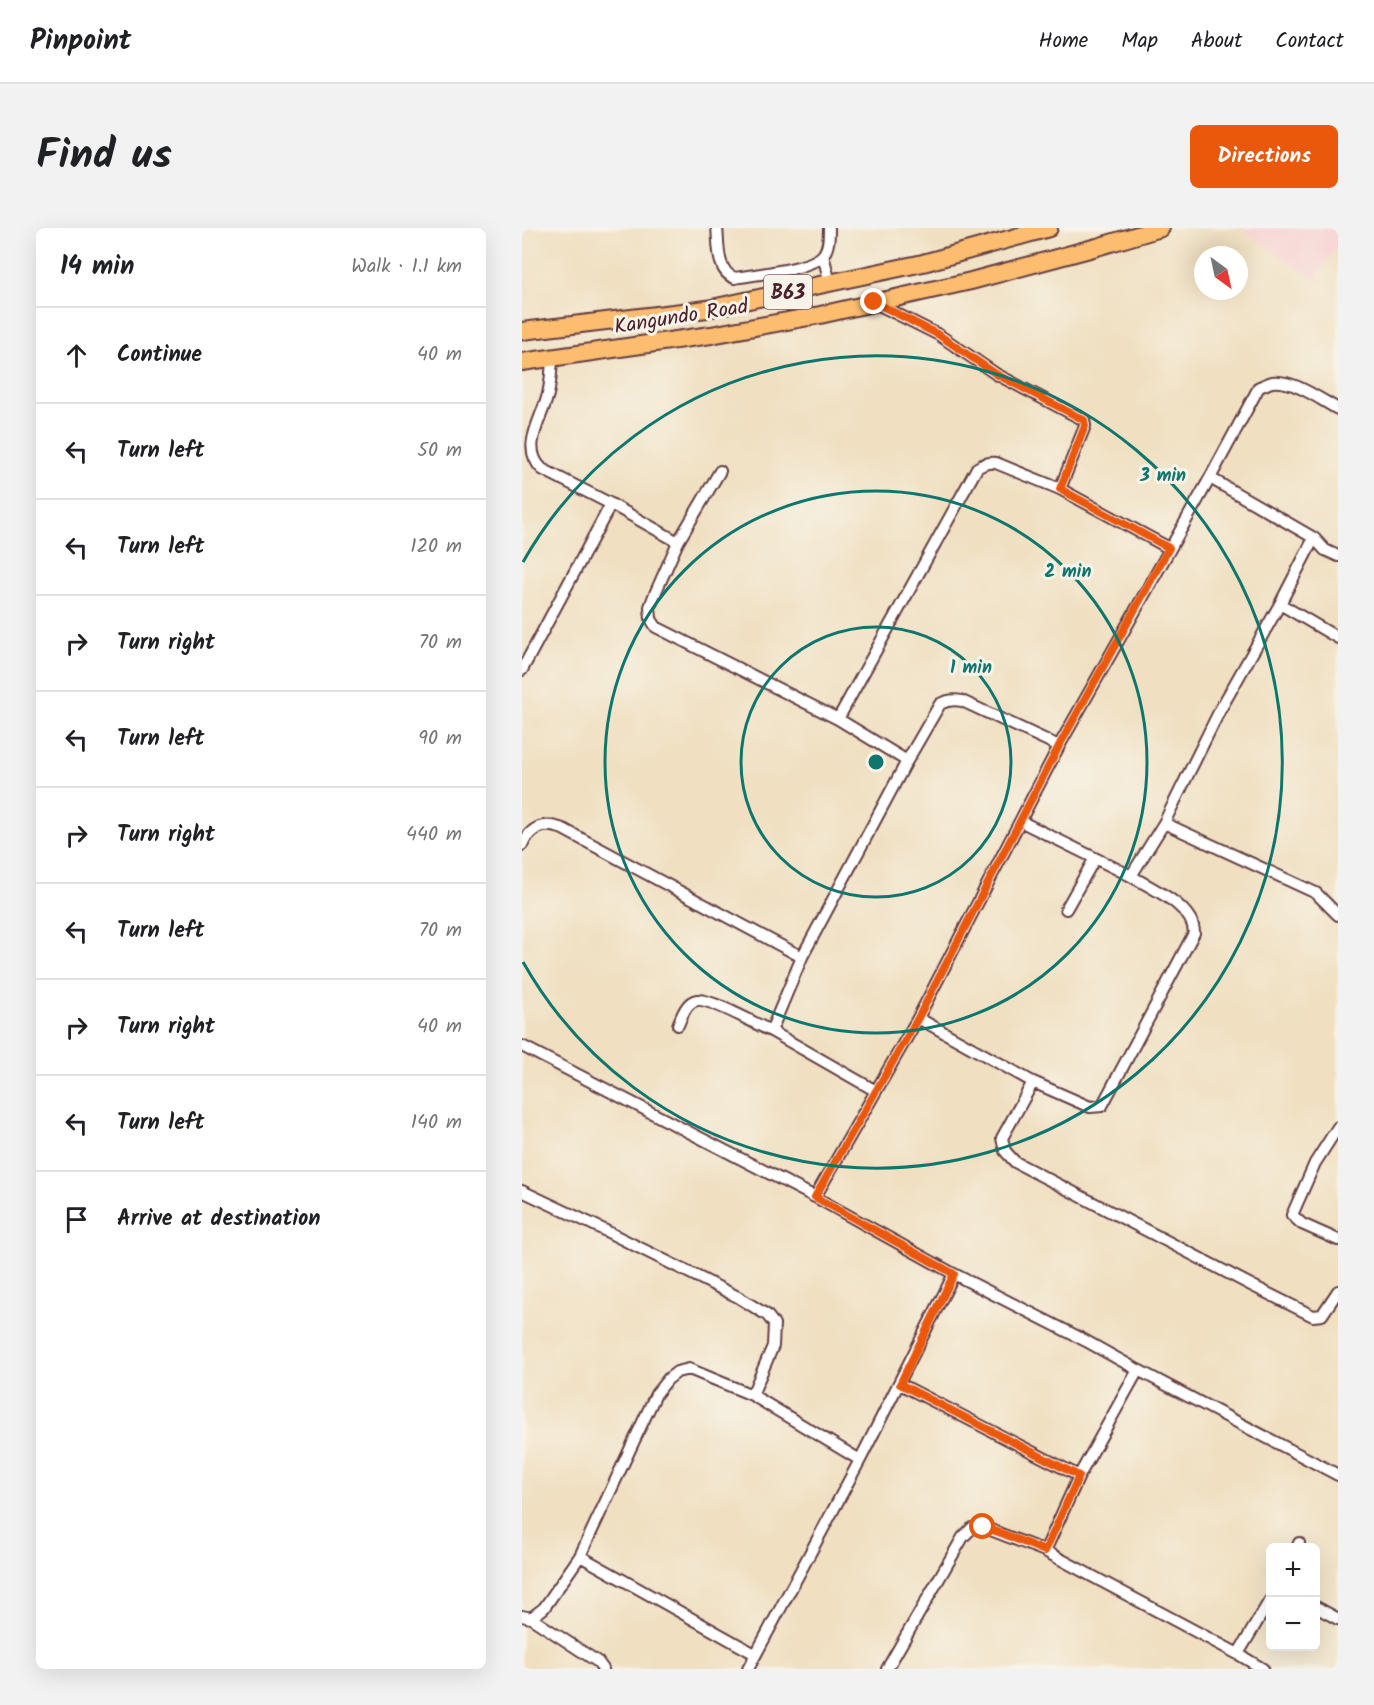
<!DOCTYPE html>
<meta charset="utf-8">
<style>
:root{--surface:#fff;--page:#f2f2f2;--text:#202124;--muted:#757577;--line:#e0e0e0;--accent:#ea580c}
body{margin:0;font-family:Kalam,sans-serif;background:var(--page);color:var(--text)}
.controls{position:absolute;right:18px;bottom:18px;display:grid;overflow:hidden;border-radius:9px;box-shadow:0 6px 24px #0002}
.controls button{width:54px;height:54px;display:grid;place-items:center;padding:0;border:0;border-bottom:2px solid var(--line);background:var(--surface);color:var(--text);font:30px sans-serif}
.compass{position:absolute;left:672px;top:18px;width:54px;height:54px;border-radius:50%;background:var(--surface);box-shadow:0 6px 24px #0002;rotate:147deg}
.stop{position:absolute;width:18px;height:18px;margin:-14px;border:4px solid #ea580c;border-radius:50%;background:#fff}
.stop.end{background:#ea580c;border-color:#fff;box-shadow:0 2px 6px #0008}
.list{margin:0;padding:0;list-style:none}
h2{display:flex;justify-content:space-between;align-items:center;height:78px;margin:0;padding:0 24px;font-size:26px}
h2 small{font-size:20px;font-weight:400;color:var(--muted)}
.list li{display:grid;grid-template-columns:39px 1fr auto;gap:18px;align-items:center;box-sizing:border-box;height:96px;padding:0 24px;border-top:2px solid var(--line)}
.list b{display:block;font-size:22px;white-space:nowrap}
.list em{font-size:20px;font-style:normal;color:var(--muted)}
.icon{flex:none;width:33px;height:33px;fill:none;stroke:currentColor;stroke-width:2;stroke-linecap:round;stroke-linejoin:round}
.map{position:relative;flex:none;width:816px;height:1441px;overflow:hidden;border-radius:9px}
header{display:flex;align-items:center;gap:36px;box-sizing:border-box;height:84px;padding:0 30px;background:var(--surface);border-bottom:2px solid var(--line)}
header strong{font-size:28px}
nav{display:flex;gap:33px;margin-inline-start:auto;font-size:21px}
.intro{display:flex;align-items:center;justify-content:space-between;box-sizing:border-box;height:144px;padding:0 36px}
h1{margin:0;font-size:42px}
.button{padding:15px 27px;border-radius:9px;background:var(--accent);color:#fff;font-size:21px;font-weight:700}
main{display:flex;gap:36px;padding:0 36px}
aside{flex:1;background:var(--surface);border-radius:9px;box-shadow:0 6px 24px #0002}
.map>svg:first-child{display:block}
.built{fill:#f7cfd2}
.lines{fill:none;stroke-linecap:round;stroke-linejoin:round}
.minor-casing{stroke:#633c41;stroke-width:14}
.trunk-casing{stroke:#633c41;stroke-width:20}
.minor{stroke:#fff;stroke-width:10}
.trunk{stroke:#fcbd6f;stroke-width:16}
.route{stroke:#ea580c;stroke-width:8}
.ring{fill:none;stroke:#0f766e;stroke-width:3}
.labels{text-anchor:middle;stroke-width:6;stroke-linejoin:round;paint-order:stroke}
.shield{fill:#f7f3e8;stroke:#7e5f64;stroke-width:1.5}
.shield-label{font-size:20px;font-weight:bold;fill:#4a1f2b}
.street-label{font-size:21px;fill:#4a1f2b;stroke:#f7f3e8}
.centre{fill:#0f766e;stroke:#f7f3e8;stroke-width:3}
.ring-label{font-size:18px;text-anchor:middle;font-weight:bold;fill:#0f766e;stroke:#f7f3e8;stroke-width:6;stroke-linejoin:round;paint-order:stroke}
</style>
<header>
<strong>Pinpoint</strong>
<nav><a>Home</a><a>Map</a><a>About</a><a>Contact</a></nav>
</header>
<div class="intro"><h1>Find us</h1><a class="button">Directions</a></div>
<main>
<aside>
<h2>14 min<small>Walk · 1.1 km</small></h2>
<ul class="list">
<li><svg class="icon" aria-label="ahead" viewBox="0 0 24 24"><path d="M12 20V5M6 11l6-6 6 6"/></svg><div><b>Continue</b></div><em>40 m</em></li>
<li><svg class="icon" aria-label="left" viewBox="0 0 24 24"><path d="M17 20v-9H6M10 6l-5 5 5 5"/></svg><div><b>Turn left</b></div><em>50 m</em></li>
<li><svg class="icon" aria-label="left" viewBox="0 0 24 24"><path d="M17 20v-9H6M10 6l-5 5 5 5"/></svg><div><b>Turn left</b></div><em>120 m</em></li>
<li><svg class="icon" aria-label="right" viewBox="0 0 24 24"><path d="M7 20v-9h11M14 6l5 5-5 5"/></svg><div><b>Turn right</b></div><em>70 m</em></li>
<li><svg class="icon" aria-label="left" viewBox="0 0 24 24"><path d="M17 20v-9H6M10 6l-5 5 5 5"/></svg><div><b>Turn left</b></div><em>90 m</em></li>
<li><svg class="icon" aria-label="right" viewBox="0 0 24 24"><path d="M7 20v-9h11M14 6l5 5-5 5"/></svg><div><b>Turn right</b></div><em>440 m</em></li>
<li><svg class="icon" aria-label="left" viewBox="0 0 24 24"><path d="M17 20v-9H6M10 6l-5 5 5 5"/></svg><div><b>Turn left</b></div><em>70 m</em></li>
<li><svg class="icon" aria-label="right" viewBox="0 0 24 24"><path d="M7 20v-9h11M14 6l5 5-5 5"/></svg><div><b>Turn right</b></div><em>40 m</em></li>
<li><svg class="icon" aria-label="left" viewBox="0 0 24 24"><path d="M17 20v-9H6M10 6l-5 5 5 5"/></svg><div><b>Turn left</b></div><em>140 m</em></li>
<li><svg class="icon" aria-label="arrive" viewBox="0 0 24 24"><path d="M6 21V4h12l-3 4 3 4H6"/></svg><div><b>Arrive at destination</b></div></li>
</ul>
</aside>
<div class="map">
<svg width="816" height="1441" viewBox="0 0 816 1441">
<rect width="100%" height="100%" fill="#f7f3e8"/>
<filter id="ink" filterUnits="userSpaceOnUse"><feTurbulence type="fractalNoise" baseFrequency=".0167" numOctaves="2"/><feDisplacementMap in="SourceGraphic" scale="12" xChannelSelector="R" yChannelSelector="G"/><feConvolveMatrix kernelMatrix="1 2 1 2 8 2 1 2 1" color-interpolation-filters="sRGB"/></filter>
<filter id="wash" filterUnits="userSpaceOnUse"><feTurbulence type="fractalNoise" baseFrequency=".008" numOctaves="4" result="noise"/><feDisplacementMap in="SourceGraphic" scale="24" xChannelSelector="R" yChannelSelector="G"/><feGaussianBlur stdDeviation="1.35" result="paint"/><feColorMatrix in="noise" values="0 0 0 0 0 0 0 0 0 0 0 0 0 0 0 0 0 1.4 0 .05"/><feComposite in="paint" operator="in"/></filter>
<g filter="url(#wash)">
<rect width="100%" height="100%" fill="#f0dfc0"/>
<path class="built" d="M 718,0 L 816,0 L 816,17 L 793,52 Z"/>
</g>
<g filter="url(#ink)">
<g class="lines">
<defs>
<path id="minor" d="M 195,0 C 197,16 194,44 213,50 C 233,46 288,42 301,27 C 307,20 307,9 307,0
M 301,27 L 308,55
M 353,75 L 417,107 L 474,146 L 562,192 L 563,198 L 538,261
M 30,131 C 29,145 29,160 24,173 C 16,197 0,221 20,241 L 89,276 L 156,314
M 198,243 L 156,314 L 132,368 L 128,379 L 129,391 L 134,399 L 316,491 L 455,240 C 461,236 467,234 474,235 L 538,261 L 647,320
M 792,310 L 803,322 L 816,328
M 758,376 L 816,410
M 0,442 L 89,276
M 385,533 L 418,476 C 425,472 431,471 440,473 L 537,518
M 498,593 L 609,648 L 642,595 L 698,482 L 758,376 L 792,310 L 688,250
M 642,595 L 794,665 L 816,687
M 0,617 C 10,598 21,594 41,601 L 280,729 L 385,533 L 316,491
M 544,681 L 573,630
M 280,729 L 249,803 L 354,863
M 396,790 L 511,854 L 480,910 L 483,923 L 493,934 L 729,1057 L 791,1088 L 800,1087 L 816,1063
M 156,797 C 160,788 164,774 175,772 C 188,770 236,797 249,803
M 0,818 L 293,969 L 432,1046 L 564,1113 L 616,1142 L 816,1247
M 511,854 L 568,879 L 580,878 L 672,705 C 672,678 630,661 609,648
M 816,899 L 793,935 L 770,987 L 780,996 L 816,1012
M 0,963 L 72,997 L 216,1069 L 245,1087 L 252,1096 L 251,1118 L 230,1167
M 293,969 L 396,790 L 537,518 L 688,250 L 737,159 C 741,158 746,155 750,154 C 773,152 797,171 816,181
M 378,1156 L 557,1248
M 775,1320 L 777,1315
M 523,1323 L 557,1248 L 616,1142
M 58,1328 L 233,1426
M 794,1379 L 816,1391
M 0,1388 L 9,1390 L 22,1380 L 58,1328 L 134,1166 L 146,1151 L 155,1144 L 167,1141 L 230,1167 L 338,1232
M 9,1390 L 76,1434 L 81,1441
M 716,1426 L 748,1372
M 226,1441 L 338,1232 L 432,1046
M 365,1441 L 441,1309 L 450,1300 L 461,1299 L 523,1323 L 716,1426 L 741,1441"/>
<path id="trunk" d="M 0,103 L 185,81 L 401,35 L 527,0
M 0,134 L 189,107 L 298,87 L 449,53 L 575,19 L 639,0"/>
</defs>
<use href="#minor" class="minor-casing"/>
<use href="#trunk" class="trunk-casing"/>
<use href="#minor" class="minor"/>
<use href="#trunk" class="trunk"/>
</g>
</g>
<g class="lines" filter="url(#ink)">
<path class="route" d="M 352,74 L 417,107 L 474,146 L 562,192 L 563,198 L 538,261 L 647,320 L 537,518 L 396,790 L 293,969 L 432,1046 L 378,1156 L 557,1248 L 523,1323 L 482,1306 L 461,1299"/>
</g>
<g class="ring">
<circle cx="354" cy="534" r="135"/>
<circle cx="354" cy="534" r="271"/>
<path d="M1 334A406 406 0 1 1 1 734"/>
</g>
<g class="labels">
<rect class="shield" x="242" y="47" width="48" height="34" rx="4.5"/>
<g class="shield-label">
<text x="266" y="71">B63</text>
</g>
<g class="street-label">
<text transform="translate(159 88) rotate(-9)" y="7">Kangundo Road</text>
</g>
</g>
<circle cx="354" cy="534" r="9" class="centre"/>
<g class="ring-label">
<text x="641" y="253">3 min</text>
<text x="546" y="349">2 min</text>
<text x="449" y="445">1 min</text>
</g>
</svg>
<div class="controls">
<button>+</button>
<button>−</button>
</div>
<svg class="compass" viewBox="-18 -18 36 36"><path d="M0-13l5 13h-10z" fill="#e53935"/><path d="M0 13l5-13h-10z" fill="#757577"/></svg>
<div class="stop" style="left:461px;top:1299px"></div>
<div class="stop end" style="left:352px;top:74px"></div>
</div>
</main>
